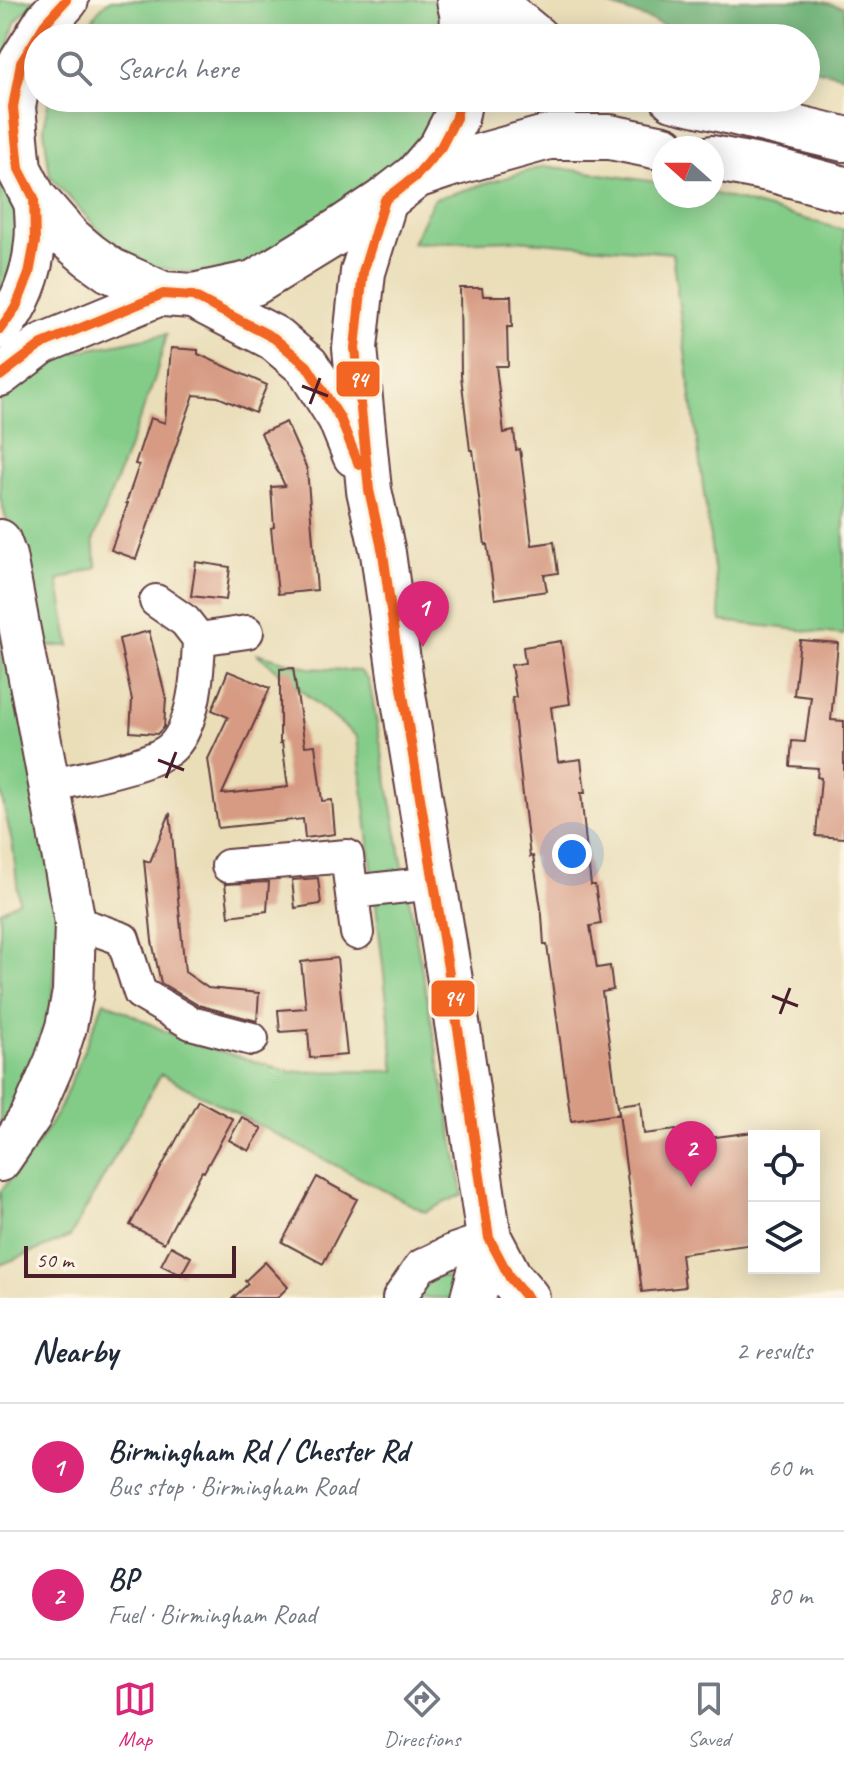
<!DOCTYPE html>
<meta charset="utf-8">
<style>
:root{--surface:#fff;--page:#f2f2f3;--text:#1f2937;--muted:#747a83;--line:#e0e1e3;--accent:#db2777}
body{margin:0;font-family:Caveat,sans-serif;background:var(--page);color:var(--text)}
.controls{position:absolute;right:24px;bottom:24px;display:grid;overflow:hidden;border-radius:0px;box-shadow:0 4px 20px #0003}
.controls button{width:72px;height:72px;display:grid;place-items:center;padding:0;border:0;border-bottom:2px solid var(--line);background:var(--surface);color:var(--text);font:40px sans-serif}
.compass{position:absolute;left:652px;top:136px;width:72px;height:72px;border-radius:50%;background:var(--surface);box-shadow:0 4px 20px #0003;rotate:291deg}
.scale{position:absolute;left:24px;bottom:20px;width:212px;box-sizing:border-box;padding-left:8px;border:4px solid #4a1f2b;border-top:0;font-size:22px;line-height:28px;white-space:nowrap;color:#4a1f2b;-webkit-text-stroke:6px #fcf5e5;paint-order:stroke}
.you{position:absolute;left:572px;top:854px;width:28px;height:28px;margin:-20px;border:6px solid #fff;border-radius:50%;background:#1a73e8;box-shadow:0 0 0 12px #1a73e833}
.badge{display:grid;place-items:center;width:52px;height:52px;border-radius:50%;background:var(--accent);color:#fff;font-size:26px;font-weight:700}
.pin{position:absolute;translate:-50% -66px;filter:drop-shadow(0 2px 4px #0008)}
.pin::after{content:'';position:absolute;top:42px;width:28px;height:24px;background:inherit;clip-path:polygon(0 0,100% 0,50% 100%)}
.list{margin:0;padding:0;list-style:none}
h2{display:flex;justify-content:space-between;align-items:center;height:104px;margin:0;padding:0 32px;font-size:34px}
h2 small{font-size:26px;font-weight:400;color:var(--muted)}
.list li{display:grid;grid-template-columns:52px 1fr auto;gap:24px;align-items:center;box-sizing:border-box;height:128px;padding:0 32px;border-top:2px solid var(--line)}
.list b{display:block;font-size:30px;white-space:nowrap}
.list p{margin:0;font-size:26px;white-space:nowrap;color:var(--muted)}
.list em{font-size:26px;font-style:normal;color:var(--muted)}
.icon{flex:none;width:44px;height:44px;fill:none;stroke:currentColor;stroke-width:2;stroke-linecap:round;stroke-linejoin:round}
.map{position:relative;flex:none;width:844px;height:1298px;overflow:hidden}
.search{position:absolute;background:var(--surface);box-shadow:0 4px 20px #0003;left:24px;right:24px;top:24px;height:88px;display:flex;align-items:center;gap:20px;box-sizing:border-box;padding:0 28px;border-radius:44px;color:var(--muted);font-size:30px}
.sheet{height:360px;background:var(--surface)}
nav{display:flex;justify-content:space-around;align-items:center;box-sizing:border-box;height:112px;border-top:2px solid var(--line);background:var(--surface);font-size:22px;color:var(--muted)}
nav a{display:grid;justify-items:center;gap:4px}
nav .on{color:var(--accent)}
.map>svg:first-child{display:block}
.green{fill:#83cc88;stroke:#66765a;stroke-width:2}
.forest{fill:#6ab074;stroke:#5a6850;stroke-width:2}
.building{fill:#d79b84}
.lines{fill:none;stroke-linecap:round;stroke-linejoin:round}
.minor-casing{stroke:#623c40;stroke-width:36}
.tertiary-casing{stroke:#623c40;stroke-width:44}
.secondary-casing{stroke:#623c40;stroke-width:48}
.trunk-casing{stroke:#623c40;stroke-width:48}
.minor{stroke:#fff;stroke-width:32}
.tertiary{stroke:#fff;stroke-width:40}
.secondary{stroke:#fff;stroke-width:44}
.trunk{stroke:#fff;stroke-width:44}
.bus-1-casing{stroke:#fcf5e5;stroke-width:16}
.bus-1{stroke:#f26522;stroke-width:10}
.ticks{fill:none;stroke:#4a1f2b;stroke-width:3}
.line-badge{stroke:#fcf5e5;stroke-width:3}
.badge-label{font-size:22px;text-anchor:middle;font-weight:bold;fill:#fff}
</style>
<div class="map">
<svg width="844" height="1298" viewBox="0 0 844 1298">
<rect width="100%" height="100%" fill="#fcf5e5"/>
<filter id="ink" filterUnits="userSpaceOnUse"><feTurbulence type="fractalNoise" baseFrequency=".0125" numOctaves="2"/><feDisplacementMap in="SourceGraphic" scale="16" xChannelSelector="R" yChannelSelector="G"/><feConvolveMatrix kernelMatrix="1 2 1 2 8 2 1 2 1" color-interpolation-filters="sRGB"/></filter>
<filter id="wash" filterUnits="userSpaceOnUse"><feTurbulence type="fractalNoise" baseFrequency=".006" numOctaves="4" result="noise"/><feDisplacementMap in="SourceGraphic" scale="32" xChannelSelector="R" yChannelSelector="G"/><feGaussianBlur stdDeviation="1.8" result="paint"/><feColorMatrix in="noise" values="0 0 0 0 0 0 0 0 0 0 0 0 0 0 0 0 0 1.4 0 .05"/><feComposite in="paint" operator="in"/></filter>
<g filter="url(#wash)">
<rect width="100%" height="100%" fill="#eadeb9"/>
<path class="green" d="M 0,0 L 35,0 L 15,22 L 0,79 Z
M 111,0 L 446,0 L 452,38 L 79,38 L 101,7 Z
M 49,98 L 446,98 L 420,154 L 262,259 L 205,275 L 149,266 L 106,238 L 50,176 L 44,129 Z
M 545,166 L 664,183 L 664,196 L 712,196 L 712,193 L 844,230 L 844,635 L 721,621 L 672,253 L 516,240 L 412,243 L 434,199 Z
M 0,181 L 16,213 L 21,252 L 0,309 Z
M 167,334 L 154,381 L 93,541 L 97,567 L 58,580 L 70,646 L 45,646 L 0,498 L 0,402 L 9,389 L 56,356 Z
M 0,612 L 60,904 L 50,1033 L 0,1139 L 0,911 L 19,901 L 13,847 L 0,789 Z
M 256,653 L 309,668 L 360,671 L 369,681 L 463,1194 L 425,1212 L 161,1074 L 70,1237 L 0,1265 L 0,1192 L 36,1147 L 60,1108 L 104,1001 L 183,1040 L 291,1072 L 395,1071 L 357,737 Z
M 434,1275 L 448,1278 L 453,1287 L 449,1298 L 413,1298 Z"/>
<path class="forest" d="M 596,0 L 815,0 L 844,7 L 844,76 L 806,67 L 806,38 L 699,38 Z"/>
<g id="blocks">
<path class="building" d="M 460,288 L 482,288 L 483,296 L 511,296 L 512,327 L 507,327 L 508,366 L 496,366 L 504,433 L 514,431 L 516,450 L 520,449 L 532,545 L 554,542 L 558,573 L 544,575 L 547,591 L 495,599 L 487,544 L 485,545 L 473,450 L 470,450 L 461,376 Z
M 171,348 L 198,350 L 198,354 L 267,385 L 255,413 L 218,397 L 194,395 L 136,559 L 111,550 L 128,503 L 126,503 L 139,465 L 135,464 L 150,418 L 165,423 Z
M 286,422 L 307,469 L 317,590 L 278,594 L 271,528 L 274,527 L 271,487 L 285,486 L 261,433 Z
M 196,562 L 230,567 L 226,600 L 191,596 Z
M 149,631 L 166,698 L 164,727 L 157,734 L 130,732 L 132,700 L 119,639 Z
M 800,640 L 838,643 L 831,720 L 844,721 L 844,838 L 816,836 L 821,778 L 817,777 L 818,768 L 790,766 L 792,741 L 805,742 L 811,697 L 794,695 Z
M 561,641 L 570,704 L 551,707 L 558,762 L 581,759 L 585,793 L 581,793 L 586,843 L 591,885 L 595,885 L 601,924 L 590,926 L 597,968 L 610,966 L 613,990 L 602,992 L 619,1114 L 571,1121 L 547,945 L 544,945 L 542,915 L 533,856 L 530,857 L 512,698 L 516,697 L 511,665 L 525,663 L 523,647 Z
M 293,668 L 305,746 L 315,745 L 322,801 L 332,800 L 335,834 L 305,838 L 303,819 L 218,828 L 208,759 L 228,717 L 212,710 L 228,671 L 270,688 L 222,794 L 288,787 L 282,742 L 280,743 L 280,669 Z
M 170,813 L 185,972 L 208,988 L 259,993 L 257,1021 L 198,1005 L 161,983 L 152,941 L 144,860 L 150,862 Z
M 318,878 L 321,904 L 295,908 L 292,880 Z
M 269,882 L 267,911 L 229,916 L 225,884 Z
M 337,958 L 347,1055 L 310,1058 L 308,1030 L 280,1032 L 278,1010 L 306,1008 L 301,962 Z
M 198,1100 L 233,1119 L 204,1172 L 202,1171 L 164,1243 L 130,1225 Z
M 641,1102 L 644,1134 L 676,1130 L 678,1142 L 754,1132 L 754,1244 L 681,1254 L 685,1287 L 642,1292 L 618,1105 Z
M 242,1117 L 262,1129 L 249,1151 L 229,1140 Z
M 317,1177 L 357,1199 L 323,1264 L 282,1242 Z
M 171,1246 L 191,1257 L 181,1275 L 161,1265 Z
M 265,1262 L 288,1287 L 277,1298 L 233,1298 L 248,1284 L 245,1281 Z"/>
</g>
</g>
<g filter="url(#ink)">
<use href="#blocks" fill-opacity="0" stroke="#623c40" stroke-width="2"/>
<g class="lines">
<defs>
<path id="minor" d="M 156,601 L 185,621 L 199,639
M 50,786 C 79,778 155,766 173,746 C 195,723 198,670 199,639 L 247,632
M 228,866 L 347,856 L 357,933
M 352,892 L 434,883
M 75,922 L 123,939 L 140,993 L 191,1023 L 252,1039
M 399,1298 L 421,1266 L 454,1250 L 489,1238"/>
<path id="tertiary" d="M 0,329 C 20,307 33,272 35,242 C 37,228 35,212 34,198
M 0,376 L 42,344 L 163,294
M 0,540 L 6,556 L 75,922 L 73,992 L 66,1027 L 55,1061 L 31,1116 L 0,1161"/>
<path id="secondary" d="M 385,200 L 363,272 L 355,348 L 369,490 L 383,553 L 401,682 L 459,1035 L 489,1238 L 510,1278 L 527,1298
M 193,296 L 274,338 L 307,366 L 340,418 L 355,455
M 473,1298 L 489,1238"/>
<path id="trunk" d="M 66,0 L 47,21 L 21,63 L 13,107 L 19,169 L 34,198 L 69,238 L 89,255 L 110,270 L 163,294 L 193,296 L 254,283 L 337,232 L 385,200 L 416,176 L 441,147 L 456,118 L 460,98
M 459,0 L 462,13 L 464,38
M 490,0 L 536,38
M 673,98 L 844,139
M 712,158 L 773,170 L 844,189
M 416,176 L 452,164 L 549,137 L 610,137 L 664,148"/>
</defs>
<use href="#minor" class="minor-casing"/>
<use href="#tertiary" class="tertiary-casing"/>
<use href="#secondary" class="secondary-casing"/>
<use href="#trunk" class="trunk-casing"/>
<use href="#minor" class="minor"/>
<use href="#tertiary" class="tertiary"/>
<use href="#secondary" class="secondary"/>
<use href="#trunk" class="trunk"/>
<defs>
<path id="bus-1" d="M 460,98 L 456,118 L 441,147 L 416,176 L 385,200 L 363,272 L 355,348 L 369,490 L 383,553 L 401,682 L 459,1035 L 489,1238 L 510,1278 L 527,1298
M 0,329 L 16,307 L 29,274 L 35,242 L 34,198 L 19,169 L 13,107 L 21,63 L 47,21 L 66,0
M 0,376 L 42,344 L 163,294 L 193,296 L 274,338 L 307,366 L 340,418 L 359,465"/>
</defs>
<use href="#bus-1" class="bus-1-casing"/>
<use href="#bus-1" class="bus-1"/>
</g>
</g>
<path class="ticks" d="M 302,386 L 328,396M 310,404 L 320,378M 158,760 L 184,770M 166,778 L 176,752M 772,996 L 798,1006M 780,1014 L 790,988"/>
<g class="line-badge">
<rect x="335" y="360" width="46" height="38" rx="8" fill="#f26522"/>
<rect x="430" y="979" width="46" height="39" rx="8" fill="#f26522"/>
</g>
<g class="badge-label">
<text x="358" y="387">94</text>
<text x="453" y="1006">94</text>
</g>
</svg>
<div class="controls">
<button><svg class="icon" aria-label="locate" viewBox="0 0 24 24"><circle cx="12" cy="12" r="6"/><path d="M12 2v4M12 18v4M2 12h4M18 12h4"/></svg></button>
<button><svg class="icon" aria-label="layers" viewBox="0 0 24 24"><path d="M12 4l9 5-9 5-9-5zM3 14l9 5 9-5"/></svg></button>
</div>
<svg class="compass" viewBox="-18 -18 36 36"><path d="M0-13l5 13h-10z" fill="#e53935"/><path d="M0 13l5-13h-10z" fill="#747a83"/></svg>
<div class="scale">50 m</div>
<div class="you"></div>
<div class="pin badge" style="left:423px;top:647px">1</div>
<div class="pin badge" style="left:691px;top:1187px">2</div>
<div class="search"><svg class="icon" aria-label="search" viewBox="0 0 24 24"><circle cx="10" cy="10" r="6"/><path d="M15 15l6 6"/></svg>Search here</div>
</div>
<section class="sheet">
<h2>Nearby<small>2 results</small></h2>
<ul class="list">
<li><span class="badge">1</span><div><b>Birmingham Rd / Chester Rd</b><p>Bus stop · Birmingham Road</p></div><em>60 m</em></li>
<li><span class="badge">2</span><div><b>BP</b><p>Fuel · Birmingham Road</p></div><em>80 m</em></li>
</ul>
</section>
<nav>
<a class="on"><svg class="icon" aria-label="map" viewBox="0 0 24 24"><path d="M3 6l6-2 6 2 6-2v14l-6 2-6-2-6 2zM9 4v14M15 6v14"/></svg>Map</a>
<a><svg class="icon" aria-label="directions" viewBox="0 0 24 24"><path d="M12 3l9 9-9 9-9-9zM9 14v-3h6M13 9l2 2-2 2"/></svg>Directions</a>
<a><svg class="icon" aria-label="saved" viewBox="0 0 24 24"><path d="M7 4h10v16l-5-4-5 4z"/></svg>Saved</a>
</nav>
